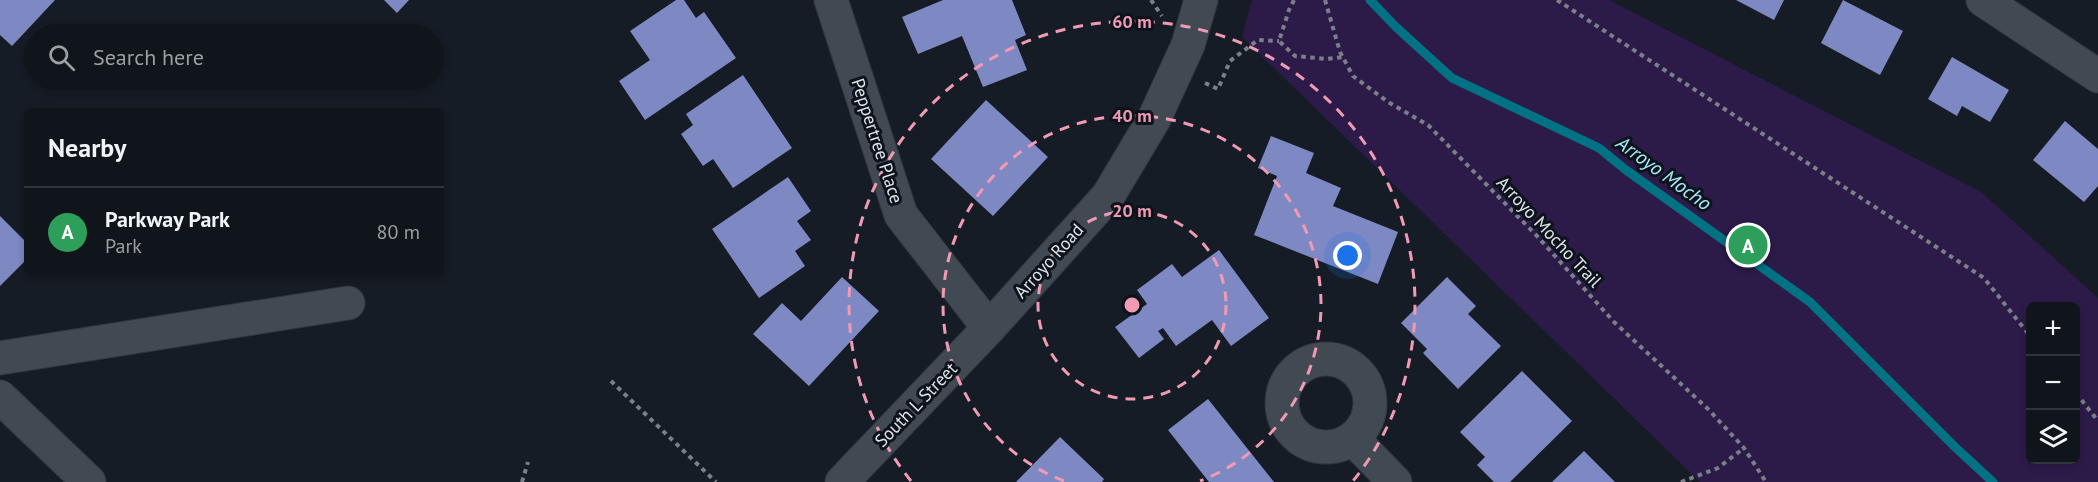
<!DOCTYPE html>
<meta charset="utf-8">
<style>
:root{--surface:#10151c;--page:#1e2229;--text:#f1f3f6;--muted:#9c9fa3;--line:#30343b;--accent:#0b8043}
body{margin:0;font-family:"PT Sans",sans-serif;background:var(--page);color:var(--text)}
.controls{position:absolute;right:18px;bottom:18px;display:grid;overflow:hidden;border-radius:9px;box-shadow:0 3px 9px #0003}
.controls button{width:54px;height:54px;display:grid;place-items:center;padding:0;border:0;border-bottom:2px solid var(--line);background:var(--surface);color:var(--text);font:30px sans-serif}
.you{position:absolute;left:1348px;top:256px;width:21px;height:21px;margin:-15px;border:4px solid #fff;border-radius:50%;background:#1a73e8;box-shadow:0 0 0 9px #1a73e833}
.badge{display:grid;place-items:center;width:39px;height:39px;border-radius:50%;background:var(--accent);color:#fff;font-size:20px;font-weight:700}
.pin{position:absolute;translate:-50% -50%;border:3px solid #fff;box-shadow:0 2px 6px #0006}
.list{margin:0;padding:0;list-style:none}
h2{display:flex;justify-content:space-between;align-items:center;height:78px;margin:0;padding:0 24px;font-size:26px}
h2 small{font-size:20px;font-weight:400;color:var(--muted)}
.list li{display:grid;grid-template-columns:39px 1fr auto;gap:18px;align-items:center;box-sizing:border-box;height:90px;padding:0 24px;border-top:2px solid var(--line)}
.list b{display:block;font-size:22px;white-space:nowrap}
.list p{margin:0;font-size:20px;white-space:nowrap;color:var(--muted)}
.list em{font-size:20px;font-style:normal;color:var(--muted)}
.icon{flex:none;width:33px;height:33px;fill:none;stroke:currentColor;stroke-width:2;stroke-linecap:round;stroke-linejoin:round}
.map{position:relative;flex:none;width:2098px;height:482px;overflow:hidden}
.search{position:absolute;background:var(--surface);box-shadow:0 3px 9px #0003;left:24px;top:24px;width:420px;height:66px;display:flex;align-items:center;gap:15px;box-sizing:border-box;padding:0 21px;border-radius:33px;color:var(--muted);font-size:22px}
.panel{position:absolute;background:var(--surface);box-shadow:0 3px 9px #0003;left:24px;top:108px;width:420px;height:168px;border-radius:9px}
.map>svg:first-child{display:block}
.green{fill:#2c1b49;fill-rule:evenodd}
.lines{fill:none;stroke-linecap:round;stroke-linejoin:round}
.stream{stroke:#007283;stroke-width:9}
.building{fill:#7e88c3}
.minor-casing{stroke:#33373e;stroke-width:35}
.path{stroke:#7a8088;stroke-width:4;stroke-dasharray:4.5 4.5;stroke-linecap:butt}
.minor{stroke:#414953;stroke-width:33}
.ring{fill:none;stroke:#f19ab4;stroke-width:3;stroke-dasharray:10 8}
.labels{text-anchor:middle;stroke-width:6;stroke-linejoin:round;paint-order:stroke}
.street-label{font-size:18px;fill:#dfe4ea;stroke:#0c131b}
.water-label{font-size:20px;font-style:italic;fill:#a6eaf9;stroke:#0c131b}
.centre{fill:#f19ab4;stroke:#0c131b;stroke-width:3}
.ring-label{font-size:18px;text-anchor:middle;font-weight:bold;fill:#f19ab4;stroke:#0c131b;stroke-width:6;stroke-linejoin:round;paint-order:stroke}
</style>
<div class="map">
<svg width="2098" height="482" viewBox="0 0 2098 482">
<rect width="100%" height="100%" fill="#151c25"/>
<path class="green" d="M 1252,0 L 1609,0 L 1981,192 L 2098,298 L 2098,482 L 1700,482 L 1242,37 ZM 2030,306 L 2076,306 L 2076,460 L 2030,460 Z"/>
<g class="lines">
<path class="stream" d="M 1370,0 L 1396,27 L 1452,78 L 1599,148 L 1626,170 L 1810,302 L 1955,447 L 1993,482"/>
</g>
<path class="building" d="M 0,0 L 55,0 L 12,46 L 0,35 Z
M 384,0 L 409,0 L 397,13 Z
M 676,0 L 684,0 L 696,18 L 704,12 L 736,58 L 645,120 L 619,81 L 650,60 L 630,31 Z
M 943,0 L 1012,0 L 1026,35 L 1015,40 L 1027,70 L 983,87 L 962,36 L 918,54 L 902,17 Z
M 1736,0 L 1784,0 L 1774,20 Z
M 1843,0 L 1903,31 L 1880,75 L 1821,43 Z
M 1952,57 L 2009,90 L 1990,122 L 1962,106 L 1957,116 L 1928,99 Z
M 743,75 L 792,148 L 733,188 L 713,159 L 703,166 L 681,134 L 693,125 L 686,114 Z
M 986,100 L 1048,157 L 993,216 L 931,159 Z
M 2065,121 L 2098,149 L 2098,186 L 2084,202 L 2033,160 Z
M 1271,136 L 1314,153 L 1306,173 L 1341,188 L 1333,206 L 1398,232 L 1378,284 L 1254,235 L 1277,176 L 1258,168 Z
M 788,177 L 811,211 L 797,221 L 811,240 L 795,251 L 805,266 L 759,298 L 712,229 Z
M 0,216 L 27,243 L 27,259 L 0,286 Z
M 1219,250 L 1269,318 L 1231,346 L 1212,320 L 1176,346 L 1163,328 L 1158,331 L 1164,339 L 1139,358 L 1115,327 L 1147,304 L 1137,290 L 1172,264 L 1182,277 Z
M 842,277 L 879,311 L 809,386 L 753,334 L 782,303 L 801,321 Z
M 1447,277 L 1476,306 L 1468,314 L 1501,346 L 1458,389 L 1423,353 L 1427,349 L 1401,323 Z
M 1522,371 L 1572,421 L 1510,482 L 1494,482 L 1477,465 L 1485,457 L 1460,432 Z
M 1208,399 L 1274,482 L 1209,482 L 1168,430 Z
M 1060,437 L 1104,479 L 1102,482 L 1016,482 Z
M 1584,451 L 1615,482 L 1552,482 Z"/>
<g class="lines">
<defs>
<path id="minor" d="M 831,0 L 901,215 L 989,328
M 1983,0 L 2098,76
M 0,358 L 348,303
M1282 403a44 44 0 1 1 88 0a44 44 0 1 1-88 0Z
M 0,397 L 89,482
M 1353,439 L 1395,482
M 842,482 L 989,328 L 1108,196 L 1154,119 L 1188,45 L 1201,0"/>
</defs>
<use href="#minor" class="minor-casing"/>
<path class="path" d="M 1151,0 L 1162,16
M 1294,0 L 1289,10 L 1279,41 L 1295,56 L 1327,59 L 1343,57
M 1325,0 L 1340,52 L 1353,76 L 1388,102 L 1428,125 L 1537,236 L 1614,322 L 1708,409 L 1744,448 L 1766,482
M 1557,0 L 1984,278 L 2030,336
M 1205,83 L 1218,89 L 1230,61 L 1258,40 L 1279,41
M 611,381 L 716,482
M 2076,393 L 2098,421
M 522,482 L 528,462
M 1681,482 L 1718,468 L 1744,448"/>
<use href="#minor" class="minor"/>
</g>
<g class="ring">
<circle cx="1132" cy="305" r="94"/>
<path d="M1064 481A189 189 0 1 1 1200 481"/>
<path d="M911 481A283 283 0 1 1 1353 481"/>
</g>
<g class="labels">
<g class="street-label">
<text transform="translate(877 141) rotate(72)" y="6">Peppertree Place</text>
<text transform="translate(1549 232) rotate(47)" y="6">Arroyo Mocho Trail</text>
<text transform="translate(1049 261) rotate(-48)" y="6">Arroyo Road</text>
<text transform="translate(916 405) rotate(-46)" y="6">South L Street</text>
</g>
<g class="water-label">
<text transform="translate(1664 173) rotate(36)" y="7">Arroyo Mocho</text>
</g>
</g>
<circle cx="1132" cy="305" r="9" class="centre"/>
<g class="ring-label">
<text x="1132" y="28">60 m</text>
<text x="1132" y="122">40 m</text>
<text x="1132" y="217">20 m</text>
</g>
</svg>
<div class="controls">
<button>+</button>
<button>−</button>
<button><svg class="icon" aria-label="layers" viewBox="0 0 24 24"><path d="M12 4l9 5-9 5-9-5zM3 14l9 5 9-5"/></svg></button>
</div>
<div class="you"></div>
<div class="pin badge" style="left:1748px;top:245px;background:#2e9e5b">A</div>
<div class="search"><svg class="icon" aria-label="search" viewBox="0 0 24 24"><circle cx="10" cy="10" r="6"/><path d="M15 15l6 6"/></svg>Search here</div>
<section class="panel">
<h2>Nearby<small></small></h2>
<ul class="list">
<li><span class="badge" style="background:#2e9e5b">A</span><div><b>Parkway Park</b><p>Park</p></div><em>80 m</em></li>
</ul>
</section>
</div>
